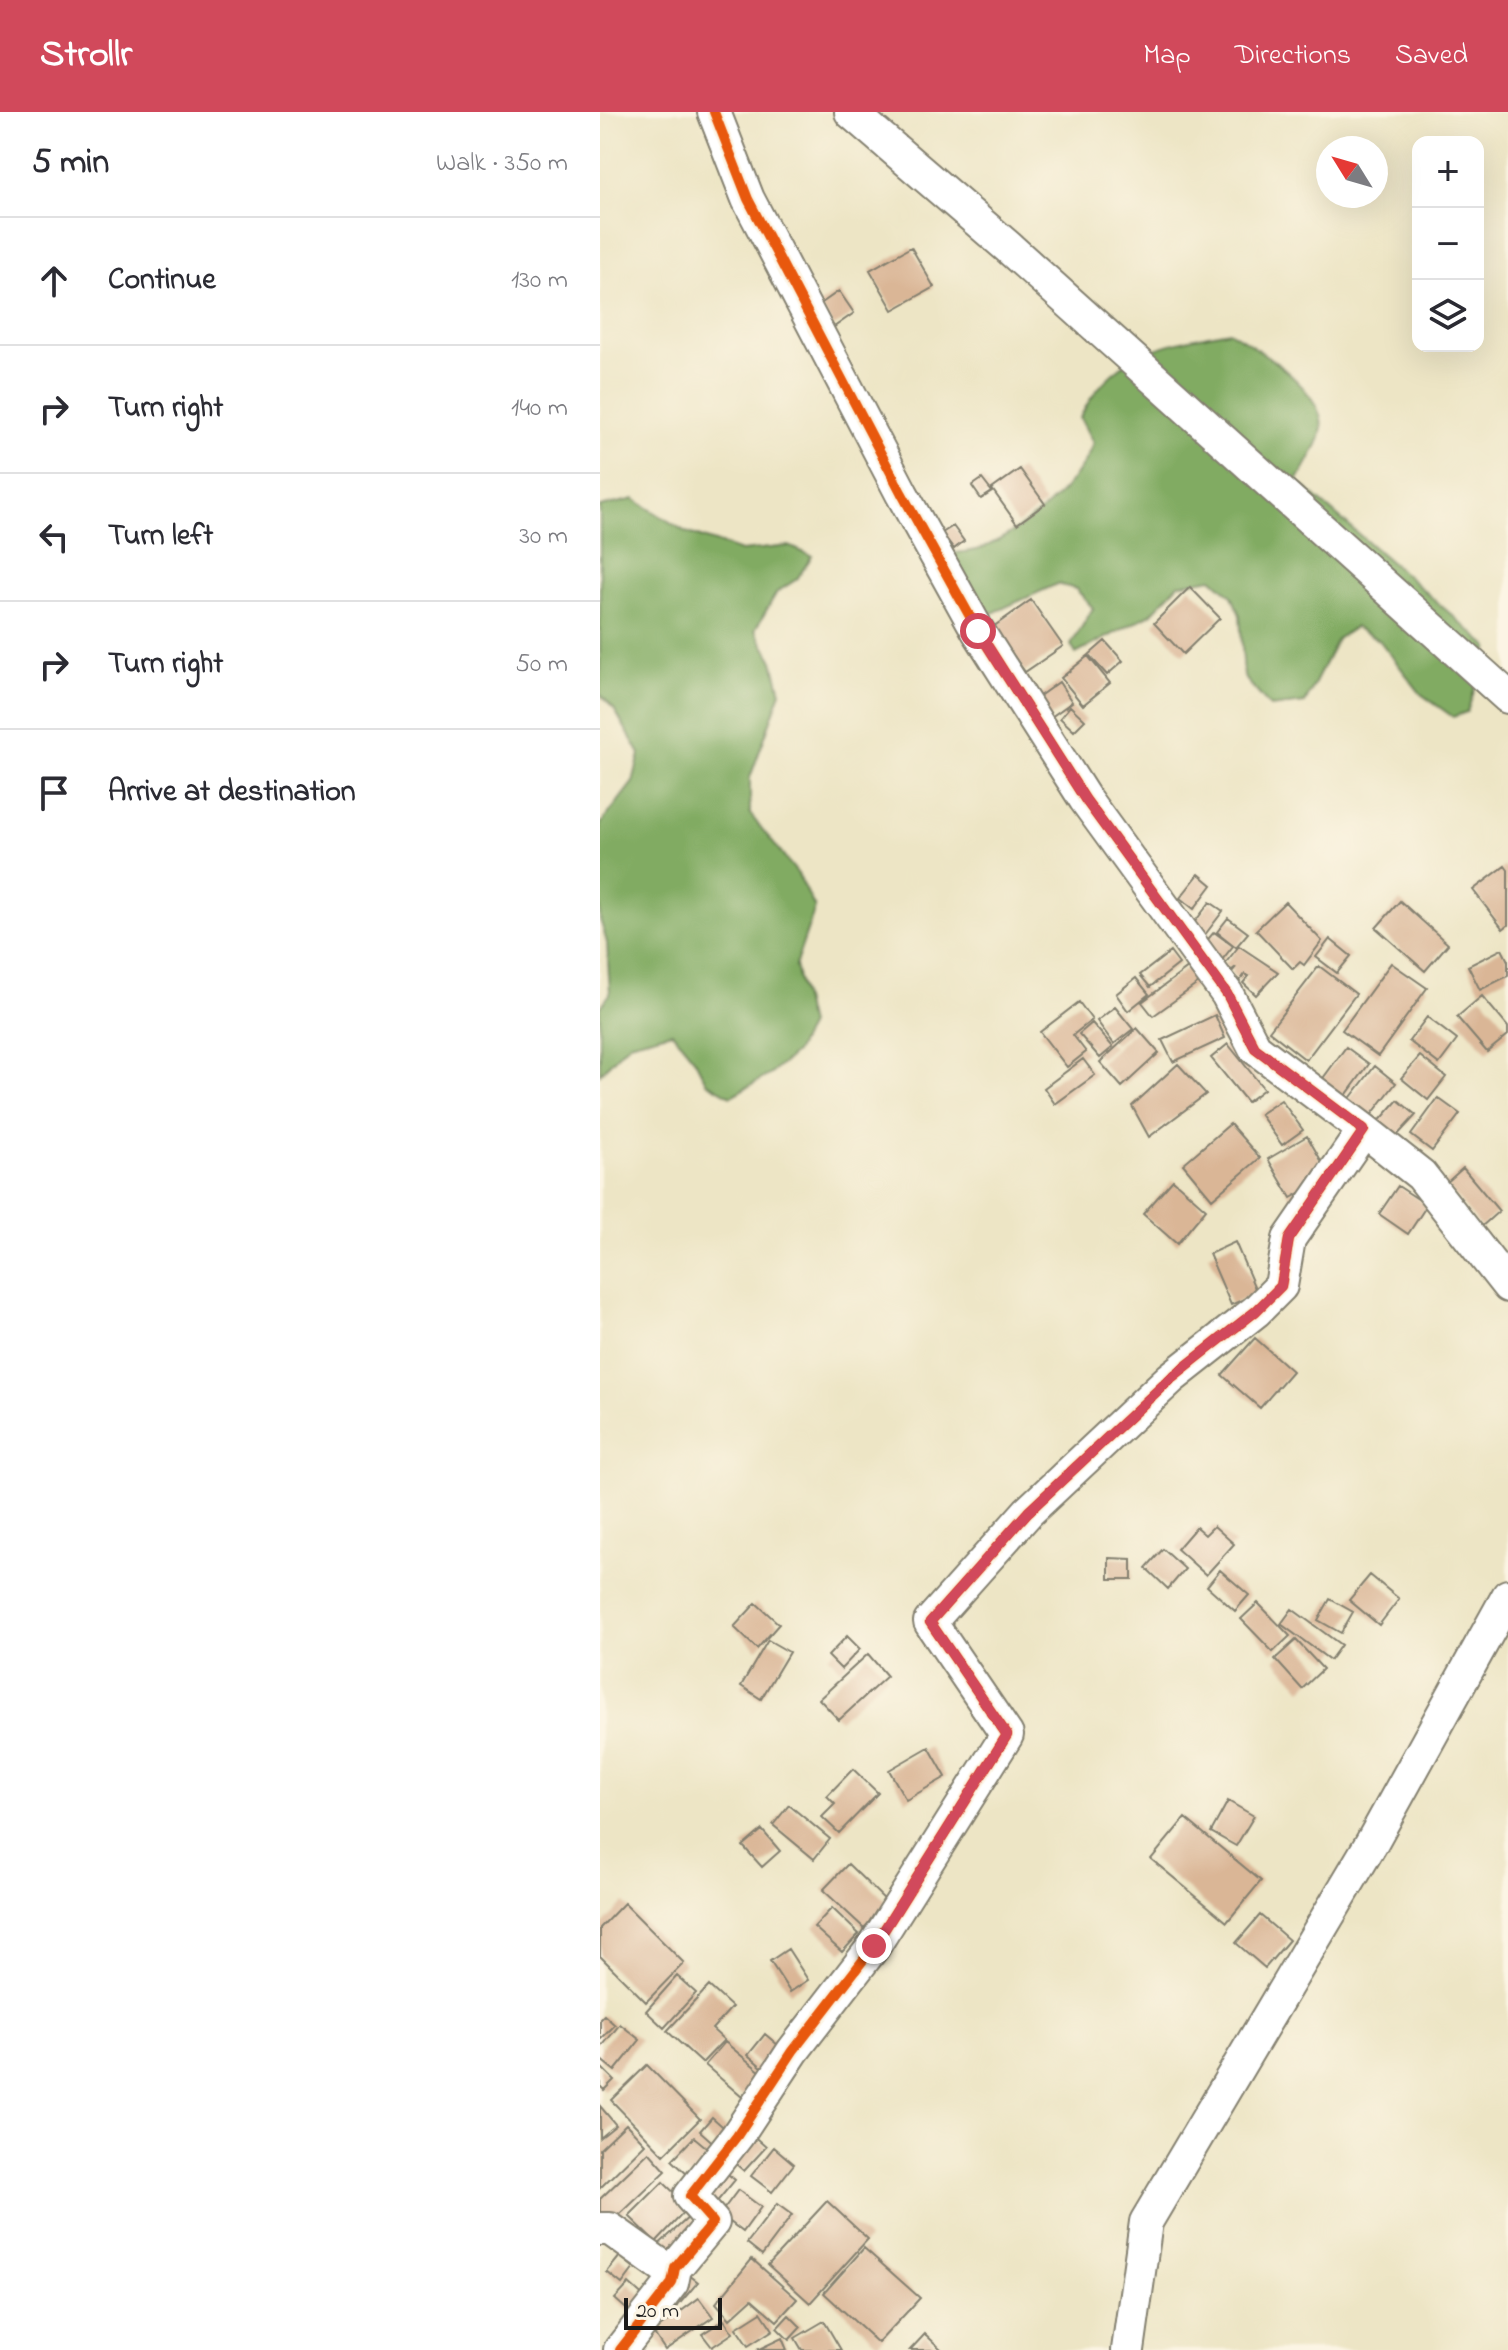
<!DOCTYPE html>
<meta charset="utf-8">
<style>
:root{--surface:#fff;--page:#f7f7f7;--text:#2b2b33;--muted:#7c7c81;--line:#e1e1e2;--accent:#d1495b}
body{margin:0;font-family:"Indie Flower",sans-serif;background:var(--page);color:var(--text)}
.controls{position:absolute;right:24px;top:24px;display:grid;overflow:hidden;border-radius:16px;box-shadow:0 8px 32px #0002}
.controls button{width:72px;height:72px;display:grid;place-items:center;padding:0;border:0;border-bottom:2px solid var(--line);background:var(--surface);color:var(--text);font:40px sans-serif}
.compass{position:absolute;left:716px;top:24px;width:72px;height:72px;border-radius:50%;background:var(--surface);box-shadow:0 8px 32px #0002;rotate:307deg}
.scale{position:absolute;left:24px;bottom:20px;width:98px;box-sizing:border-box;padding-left:8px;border:4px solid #1c1c1c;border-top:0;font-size:22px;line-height:28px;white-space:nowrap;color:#1c1c1c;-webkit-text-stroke:6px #fcf5e5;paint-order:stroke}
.stop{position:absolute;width:24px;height:24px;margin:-18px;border:6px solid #d1495b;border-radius:50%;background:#fff}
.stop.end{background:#d1495b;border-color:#fff;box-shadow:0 2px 8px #0008}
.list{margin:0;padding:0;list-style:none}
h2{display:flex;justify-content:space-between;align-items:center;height:104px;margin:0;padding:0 32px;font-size:34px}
h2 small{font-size:26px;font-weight:400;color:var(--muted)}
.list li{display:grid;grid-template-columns:52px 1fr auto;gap:24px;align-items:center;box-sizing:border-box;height:128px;padding:0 32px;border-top:2px solid var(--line)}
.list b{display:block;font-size:30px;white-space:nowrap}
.list em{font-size:26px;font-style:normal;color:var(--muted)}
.icon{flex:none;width:44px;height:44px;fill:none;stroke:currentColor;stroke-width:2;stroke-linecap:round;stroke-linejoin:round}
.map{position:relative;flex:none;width:908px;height:2238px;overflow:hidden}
header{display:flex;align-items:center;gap:48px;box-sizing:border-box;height:112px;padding:0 40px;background:var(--accent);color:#fff}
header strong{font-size:38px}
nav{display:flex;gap:44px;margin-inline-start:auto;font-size:28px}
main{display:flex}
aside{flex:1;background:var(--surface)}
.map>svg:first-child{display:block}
.forest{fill:#81ab62;stroke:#4e643f;stroke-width:2}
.building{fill:#dab696}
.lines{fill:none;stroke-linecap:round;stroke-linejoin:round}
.minor-casing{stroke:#848070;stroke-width:36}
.minor{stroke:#fff;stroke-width:32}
.cycleway-casing{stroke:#fcf5e5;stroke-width:15}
.cycleway{stroke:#e8590c;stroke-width:10}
.route{stroke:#d1495b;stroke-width:10}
</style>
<header>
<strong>Strollr</strong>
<nav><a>Map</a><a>Directions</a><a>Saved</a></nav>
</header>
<main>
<aside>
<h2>5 min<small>Walk · 350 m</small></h2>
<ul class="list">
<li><svg class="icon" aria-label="ahead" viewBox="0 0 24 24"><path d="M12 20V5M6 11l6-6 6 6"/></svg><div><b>Continue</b></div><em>130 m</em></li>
<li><svg class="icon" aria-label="right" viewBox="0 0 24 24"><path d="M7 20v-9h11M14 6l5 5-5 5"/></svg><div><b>Turn right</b></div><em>140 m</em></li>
<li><svg class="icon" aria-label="left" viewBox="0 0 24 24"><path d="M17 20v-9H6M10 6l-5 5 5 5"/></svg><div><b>Turn left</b></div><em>30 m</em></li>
<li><svg class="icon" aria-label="right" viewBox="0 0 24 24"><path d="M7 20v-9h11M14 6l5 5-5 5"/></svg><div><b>Turn right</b></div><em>50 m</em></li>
<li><svg class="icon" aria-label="arrive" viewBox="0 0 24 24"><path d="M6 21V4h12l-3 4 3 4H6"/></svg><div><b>Arrive at destination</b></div></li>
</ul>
</aside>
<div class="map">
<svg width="908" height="2238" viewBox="0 0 908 2238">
<rect width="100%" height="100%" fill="#fcf5e5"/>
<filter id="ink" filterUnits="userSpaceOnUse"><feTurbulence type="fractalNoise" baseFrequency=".0125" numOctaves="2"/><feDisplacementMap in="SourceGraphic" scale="16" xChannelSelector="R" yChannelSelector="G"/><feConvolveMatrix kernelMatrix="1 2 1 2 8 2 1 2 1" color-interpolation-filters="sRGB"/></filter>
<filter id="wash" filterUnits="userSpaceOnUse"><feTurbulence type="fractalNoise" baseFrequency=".006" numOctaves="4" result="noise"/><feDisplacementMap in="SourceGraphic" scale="32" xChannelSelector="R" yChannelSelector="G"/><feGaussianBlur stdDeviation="1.8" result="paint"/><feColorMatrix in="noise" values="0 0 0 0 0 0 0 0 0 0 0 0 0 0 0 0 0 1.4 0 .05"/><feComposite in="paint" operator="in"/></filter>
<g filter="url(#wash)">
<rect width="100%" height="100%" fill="#ede5c5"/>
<path class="forest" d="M 629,219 C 657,236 734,283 720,325 C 715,340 705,355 697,369 L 889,535 L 867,600 L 853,605 L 821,582 L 779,528 L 755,515 L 737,527 L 705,591 L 670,595 L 644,565 L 640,503 L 632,484 L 612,466 L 579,472 L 551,502 L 476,542 L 471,533 L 493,496 L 476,477 L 457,472 L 386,504 L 347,442 C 358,440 373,440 383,436 C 426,416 477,376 493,331 L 480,306 C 511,240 564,232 629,219 Z
M 34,387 L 86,420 L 141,439 L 189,434 L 212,444 L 197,467 L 177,480 L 155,518 L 173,549 L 181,580 L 150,666 L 150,702 L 198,762 L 215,796 L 195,854 L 209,913 L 195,941 L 171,962 L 131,984 L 106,970 L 95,948 L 72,920 L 29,931 L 0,962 L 0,895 L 10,882 L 7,831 L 0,807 L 0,713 L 33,670 L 40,642 L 14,597 L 0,582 L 0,395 Z"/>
<g id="blocks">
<path class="building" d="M 311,135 L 334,175 L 293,198 L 270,158 Z
M 239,179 L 254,201 L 234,215 L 219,193 Z
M 420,357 L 445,392 L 417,412 L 392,377 Z
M 382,367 L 392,380 L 381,387 L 372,374 Z
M 353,414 L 364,429 L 354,437 L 342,421 Z
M 590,475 L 620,506 L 583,542 L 554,511 Z
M 431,488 L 463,534 L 425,560 L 393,515 Z
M 505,529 L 523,549 L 507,563 L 489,543 Z
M 488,544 L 510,571 L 483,593 L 461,566 Z
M 459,570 L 472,590 L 444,610 L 431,590 Z
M 470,594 L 485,608 L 474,619 L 460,606 Z
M 905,754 L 908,758 L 908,813 L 903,817 L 873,778 Z
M 599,762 L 612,773 L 594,797 L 580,786 Z
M 800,789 L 848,832 L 825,859 L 776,816 Z
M 610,790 L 623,799 L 601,828 L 588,819 Z
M 685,790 L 722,829 L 704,853 L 700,850 L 693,857 L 656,818 Z
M 628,806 L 648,821 L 636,835 L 617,820 Z
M 614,820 L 633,834 L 618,853 L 599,838 Z
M 730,827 L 751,844 L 737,861 L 716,845 Z
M 639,834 L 678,860 L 656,883 L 643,871 L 649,864 L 645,862 L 640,869 L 631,861 L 636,855 L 632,858 L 624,853 Z
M 902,837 L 908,849 L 908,864 L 880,878 L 868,854 Z
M 570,840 L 579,852 L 550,875 L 540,863 Z
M 791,851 L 827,876 L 778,944 L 742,918 Z
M 592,853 L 603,868 L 553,904 L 542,890 Z
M 719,854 L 756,882 L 706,948 L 669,919 Z
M 536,866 L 549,882 L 528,899 L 516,882 Z
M 882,884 L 908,915 L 908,923 L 887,940 L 857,905 Z
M 479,890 L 492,908 L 473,923 L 486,940 L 467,955 L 440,920 Z
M 515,895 L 533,917 L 514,932 L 497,909 Z
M 615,903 L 625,926 L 573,950 L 562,928 Z
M 827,905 L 857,928 L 839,952 L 809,929 Z
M 492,911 L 513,935 L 500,946 L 479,922 Z
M 537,916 L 559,941 L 522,975 L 500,950 Z
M 628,932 L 664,977 L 647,990 L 611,946 Z
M 746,935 L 769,952 L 744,986 L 721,969 Z
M 820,944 L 846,965 L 828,988 L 801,966 Z
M 483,947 L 495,963 L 455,992 L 444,976 Z
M 578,952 L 606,982 L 549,1025 L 532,994 Z
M 775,954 L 796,971 L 769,1006 L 748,989 Z
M 838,986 L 860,1002 L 832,1039 L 811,1023 Z
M 681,988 L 703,1018 L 682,1033 L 660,1002 Z
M 798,988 L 816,1003 L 793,1028 L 776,1013 Z
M 630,1012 L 660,1046 L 612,1087 L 583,1052 Z
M 707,1024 L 730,1064 L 691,1086 L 668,1047 Z
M 863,1056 L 899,1099 L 881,1115 L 845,1072 Z
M 573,1068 L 606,1097 L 577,1132 L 543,1102 Z
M 798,1074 L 827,1093 L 808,1122 L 779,1102 Z
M 635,1130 L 657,1181 L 631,1193 L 609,1142 Z
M 655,1226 L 692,1259 L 660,1296 L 622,1263 Z
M 614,1414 L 634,1432 L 606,1463 L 577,1437 L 596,1415 L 605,1423 Z
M 563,1437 L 585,1457 L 568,1477 L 546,1456 Z
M 509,1446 L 532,1447 L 532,1467 L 509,1467 Z
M 620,1458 L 649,1483 L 635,1499 L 607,1474 Z
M 770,1463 L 799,1487 L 779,1513 L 749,1488 Z
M 730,1487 L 753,1500 L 741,1521 L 718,1508 Z
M 156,1491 L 179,1512 L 157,1537 L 134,1515 Z
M 658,1491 L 690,1524 L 673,1540 L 641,1507 Z
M 692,1497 L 741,1533 L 730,1548 L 681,1512 Z
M 247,1524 L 260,1537 L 241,1557 L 228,1544 Z
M 168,1528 L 189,1540 L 161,1587 L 141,1574 Z
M 696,1528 L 723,1557 L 702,1577 L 675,1547 Z
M 268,1542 L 287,1564 L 239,1608 L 219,1587 Z
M 329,1635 L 346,1665 L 306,1688 L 289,1658 Z
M 253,1657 L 278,1681 L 239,1721 L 222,1705 L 235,1692 L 227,1684 Z
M 628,1689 L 654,1704 L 636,1734 L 611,1720 Z
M 189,1693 L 230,1727 L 214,1747 L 173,1713 Z
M 585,1706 L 661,1769 L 627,1810 L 551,1747 Z
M 162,1718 L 180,1739 L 162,1755 L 143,1734 Z
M 248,1752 L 288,1791 L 264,1816 L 223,1778 Z
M 24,1791 L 84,1851 L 46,1890 L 0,1844 L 0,1816 Z
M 232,1796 L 259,1822 L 242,1840 L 214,1815 Z
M 660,1803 L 689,1828 L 665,1856 L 636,1831 Z
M 188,1837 L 208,1868 L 190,1880 L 170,1849 Z
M 77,1864 L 96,1881 L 64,1916 L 46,1899 Z
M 109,1874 L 132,1895 L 112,1917 L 124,1928 L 102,1951 L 67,1919 Z
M 4,1903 L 15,1913 L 0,1928 L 0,1907 Z
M 20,1912 L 40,1928 L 15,1959 L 0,1947 L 0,1937 Z
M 165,1922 L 186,1940 L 169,1961 L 148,1943 Z
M 125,1930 L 162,1961 L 142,1985 L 105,1953 Z
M 47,1953 L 100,2007 L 64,2043 L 11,1988 Z
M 0,1954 L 14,1968 L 4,1978 L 0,1974 Z
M 0,1994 L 16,2013 L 0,2026 Z
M 112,2005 L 131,2022 L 118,2035 L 100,2019 Z
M 26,2012 L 45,2032 L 0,2076 L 0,2037 Z
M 149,2020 L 166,2035 L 144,2059 L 128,2045 Z
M 94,2025 L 112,2040 L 90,2065 L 72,2048 Z
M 174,2035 L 194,2052 L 172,2080 L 151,2064 Z
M 49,2040 L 66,2059 L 9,2113 L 0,2105 L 0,2087 Z
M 118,2054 L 135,2068 L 115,2092 L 98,2079 Z
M 63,2070 L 89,2095 L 56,2130 L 29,2104 Z
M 138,2078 L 161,2095 L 143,2120 L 120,2102 Z
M 227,2089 L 268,2127 L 210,2191 L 168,2153 Z
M 177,2092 L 192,2103 L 162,2143 L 147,2131 Z
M 90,2104 L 101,2116 L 68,2148 L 56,2135 Z
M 264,2136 L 320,2186 L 278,2231 L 224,2181 Z
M 20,2144 L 34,2156 L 22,2172 L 7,2160 Z
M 152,2147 L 197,2187 L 177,2209 L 152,2187 L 130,2207 L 116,2191 Z
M 84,2159 L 98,2170 L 71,2202 L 58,2191 Z
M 29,2172 L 47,2188 L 33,2203 L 15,2187 Z
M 99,2186 L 113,2205 L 65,2238 L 53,2220 Z
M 161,2200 L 173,2218 L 148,2234 L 136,2216 Z
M 189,2203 L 201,2215 L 189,2228 L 177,2216 Z
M 124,2208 L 133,2221 L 112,2235 L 102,2222 Z
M 224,2209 L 241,2238 L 202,2238 L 195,2226 Z
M 325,2222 L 342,2238 L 310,2238 Z
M 182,2226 L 187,2238 L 157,2238 Z"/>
</g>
</g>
<g filter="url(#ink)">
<use href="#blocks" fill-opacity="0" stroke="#848070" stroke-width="2"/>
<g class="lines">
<defs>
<path id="minor" d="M 251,0 L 408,135 L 908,585
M 764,1018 L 821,1063 L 908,1174
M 0,2117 L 10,2117 L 73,2162
M 20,2238 L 72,2171 L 75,2156 L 113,2110 L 90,2084 L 137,2024 L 193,1939 L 274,1834 L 407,1623 L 330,1510 L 428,1400 L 571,1266 L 656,1199 L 681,1174 L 689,1127 L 764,1018 L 655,936 L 627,882 L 485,687 L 378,519 L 302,382 L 148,87 L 114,0
M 528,2238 L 546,2110 L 772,1730 L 908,1484"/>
</defs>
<use href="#minor" class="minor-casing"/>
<use href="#minor" class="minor"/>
<defs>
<path id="cycleway" d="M 20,2238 L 72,2171 L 75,2156 L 113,2110 L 90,2084 L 137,2024 L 193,1939 L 274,1834 L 407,1623 L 330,1510 L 428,1400 L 571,1266 L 656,1199 L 681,1174 L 689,1127 L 764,1018 L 655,936 L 627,882 L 485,687 L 378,519 L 302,382 L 148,87 L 114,0"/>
</defs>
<use href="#cycleway" class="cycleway-casing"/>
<use href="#cycleway" class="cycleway"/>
</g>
</g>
<g class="lines" filter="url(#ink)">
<path class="route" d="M 274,1834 L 407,1623 L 330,1510 L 428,1400 L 571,1266 L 656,1199 L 681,1174 L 689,1127 L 764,1018 L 655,936 L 627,882 L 485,687 L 378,519"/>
</g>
</svg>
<div class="controls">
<button>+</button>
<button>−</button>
<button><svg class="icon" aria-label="layers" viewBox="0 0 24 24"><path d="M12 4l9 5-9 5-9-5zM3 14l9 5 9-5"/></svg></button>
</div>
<svg class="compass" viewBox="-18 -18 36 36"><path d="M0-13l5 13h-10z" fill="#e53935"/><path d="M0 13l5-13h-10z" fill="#7c7c81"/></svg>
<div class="scale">20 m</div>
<div class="stop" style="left:378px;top:519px"></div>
<div class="stop end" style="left:274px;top:1834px"></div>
</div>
</main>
